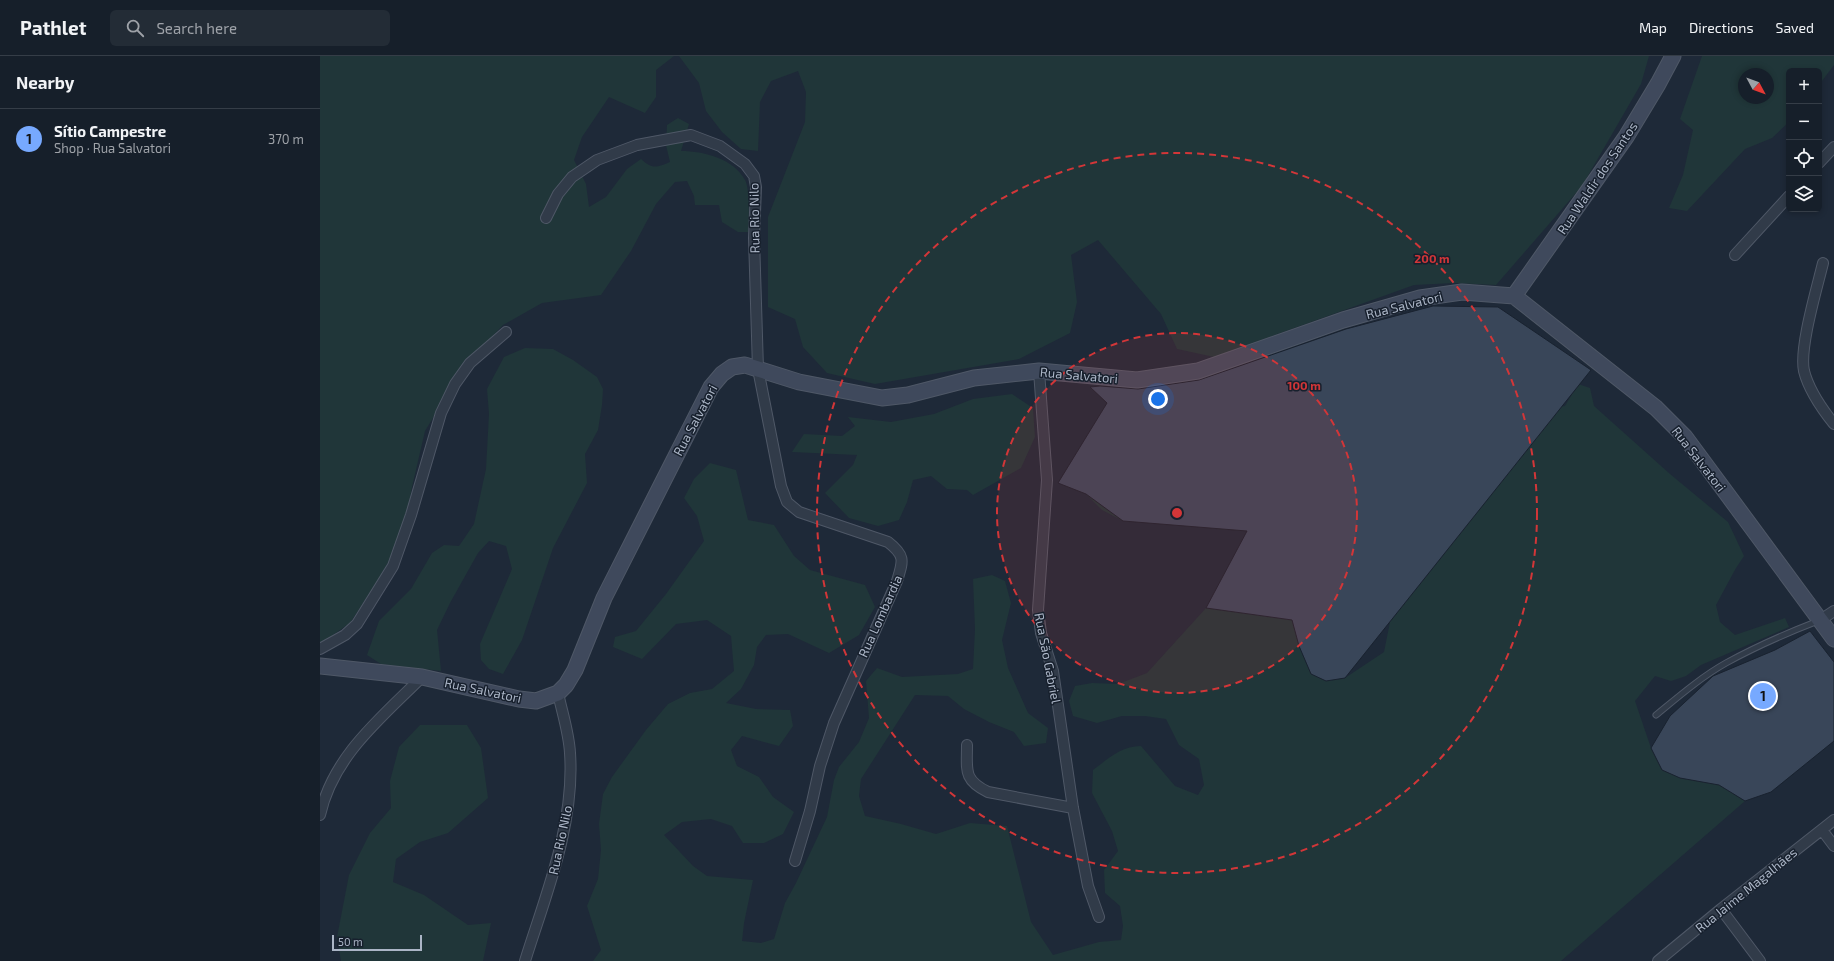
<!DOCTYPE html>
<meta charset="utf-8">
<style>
:root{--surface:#161f2a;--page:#232c36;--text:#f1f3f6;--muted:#9ea2a8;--line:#353d47;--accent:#77a9ff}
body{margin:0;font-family:"Exo 2",sans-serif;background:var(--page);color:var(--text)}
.controls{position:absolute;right:12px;top:12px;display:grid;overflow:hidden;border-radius:6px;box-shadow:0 2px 6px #0003}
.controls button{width:36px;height:36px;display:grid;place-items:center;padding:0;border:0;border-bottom:1px solid var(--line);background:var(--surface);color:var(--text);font:20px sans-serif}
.compass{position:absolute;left:1418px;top:12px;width:36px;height:36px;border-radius:50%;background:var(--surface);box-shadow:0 2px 6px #0003;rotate:131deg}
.scale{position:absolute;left:12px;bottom:10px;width:90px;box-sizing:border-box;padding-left:4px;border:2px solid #abb5c6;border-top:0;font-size:11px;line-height:14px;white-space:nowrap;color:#abb5c6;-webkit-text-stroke:3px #17202d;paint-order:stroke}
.you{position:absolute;left:838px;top:343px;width:14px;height:14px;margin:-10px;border:3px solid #fff;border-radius:50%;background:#1a73e8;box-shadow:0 0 0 6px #1a73e833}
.badge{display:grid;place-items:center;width:26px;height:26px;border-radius:50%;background:var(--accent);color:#111;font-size:13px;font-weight:700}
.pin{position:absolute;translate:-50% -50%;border:2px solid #fff;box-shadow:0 1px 4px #0006}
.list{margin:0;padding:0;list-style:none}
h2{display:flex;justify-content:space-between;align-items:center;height:52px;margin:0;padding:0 16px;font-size:17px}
h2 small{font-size:13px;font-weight:400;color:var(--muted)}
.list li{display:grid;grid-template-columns:26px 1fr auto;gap:12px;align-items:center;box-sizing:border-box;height:60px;padding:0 16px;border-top:1px solid var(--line)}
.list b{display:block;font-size:15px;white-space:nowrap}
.list p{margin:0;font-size:13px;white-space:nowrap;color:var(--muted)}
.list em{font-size:13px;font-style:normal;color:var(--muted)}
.icon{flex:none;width:22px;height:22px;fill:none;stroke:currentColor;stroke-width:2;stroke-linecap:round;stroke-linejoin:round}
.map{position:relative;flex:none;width:1514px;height:905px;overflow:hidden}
header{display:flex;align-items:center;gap:24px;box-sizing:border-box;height:56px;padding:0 20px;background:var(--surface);border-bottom:1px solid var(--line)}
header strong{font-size:19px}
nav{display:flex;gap:22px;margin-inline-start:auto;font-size:14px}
.search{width:280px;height:36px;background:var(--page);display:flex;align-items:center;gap:10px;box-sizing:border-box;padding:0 14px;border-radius:6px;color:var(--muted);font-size:15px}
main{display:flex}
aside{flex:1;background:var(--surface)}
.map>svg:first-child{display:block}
.green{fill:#203639;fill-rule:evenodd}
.building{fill:#394659;stroke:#19222f}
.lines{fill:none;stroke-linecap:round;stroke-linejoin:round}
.lane-casing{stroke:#4f5867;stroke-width:7}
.street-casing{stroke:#4f5867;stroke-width:12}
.secondary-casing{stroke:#4f5867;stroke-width:17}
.lane{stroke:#313b49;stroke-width:5}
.street{stroke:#313b49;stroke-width:10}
.secondary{stroke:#3f495c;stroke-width:15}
.ring{fill:none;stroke:#d23638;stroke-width:2;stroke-dasharray:7 5}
.labels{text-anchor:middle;stroke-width:3;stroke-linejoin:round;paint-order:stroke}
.street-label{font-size:13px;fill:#abb5c6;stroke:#17202d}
.centre{fill:#d23638;stroke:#17202d;stroke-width:2}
.ring-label{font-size:12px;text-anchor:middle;font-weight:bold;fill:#d23638;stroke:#17202d;stroke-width:3;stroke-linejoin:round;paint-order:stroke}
</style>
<header>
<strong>Pathlet</strong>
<div class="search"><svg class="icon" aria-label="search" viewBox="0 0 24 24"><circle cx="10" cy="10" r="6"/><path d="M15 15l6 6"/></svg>Search here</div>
<nav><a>Map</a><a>Directions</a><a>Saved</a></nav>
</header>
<main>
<aside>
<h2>Nearby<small></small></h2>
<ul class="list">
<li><span class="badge">1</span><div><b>Sítio Campestre</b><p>Shop · Rua Salvatori</p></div><em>370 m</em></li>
</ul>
</aside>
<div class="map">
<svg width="1514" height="905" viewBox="0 0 1514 905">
<rect width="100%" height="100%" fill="#1e2938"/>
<path class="green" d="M 0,0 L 354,0 L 336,14 L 336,41 L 325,57 L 289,41 L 262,81 L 254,104 L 266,128 L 269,151 L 286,141 L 307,113 L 321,103 C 332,113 336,112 350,106 L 346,89 L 347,69 L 358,62 L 369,68 L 361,95 C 384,95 414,103 425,124 C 430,132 429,165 428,176 L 418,176 L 402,166 L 399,149 L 375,149 L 374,140 L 367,125 L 355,126 L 336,148 L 311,195 L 281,239 L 222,247 L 183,269 L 165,288 L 127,339 L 105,375 L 92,431 L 86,465 L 76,492 L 59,523 L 30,567 L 0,588 Z
M 359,0 L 1329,0 L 1321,28 L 1262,130 L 1176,229 L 1134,227 L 1094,229 L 894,301 L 857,293 L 841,258 L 778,184 L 751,199 L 757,246 L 750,277 L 699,303 L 555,328 L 507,317 L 483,291 L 475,263 L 448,251 L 448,161 L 485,66 L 486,36 L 478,15 L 451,25 L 440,46 L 438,95 L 421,93 L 402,76 L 386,55 L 379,27 Z
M 1382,0 L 1514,0 L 1514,9 L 1499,29 L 1499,15 L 1469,15 L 1469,66 L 1452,82 L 1425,93 L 1367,155 L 1349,152 L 1363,119 L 1373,74 L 1360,63 ZM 1424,18 L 1448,18 L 1448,42 L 1424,42 Z
M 205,292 L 233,293 L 253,304 L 277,321 L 283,333 L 282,349 L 278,374 L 265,398 L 267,427 L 233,492 L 202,584 L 183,618 L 169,613 L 161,604 L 160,588 L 192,513 L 186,490 L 169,485 L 158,497 L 130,547 L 117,574 L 121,615 L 61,608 L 47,599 L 59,565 L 91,533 L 112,497 L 124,489 L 139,490 L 154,468 L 166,413 L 169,358 L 167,333 L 184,301 Z
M 1058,297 L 1072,305 L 1066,316 L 1026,333 L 989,352 L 971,377 L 969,406 L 968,471 L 959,516 L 979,590 L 991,618 L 1006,625 L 1025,622 L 1064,596 L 1074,546 L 1054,525 L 1021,496 L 1015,474 L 1066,472 L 1105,460 L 1118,460 L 1212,344 L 1223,353 L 1245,350 L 1258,328 L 1270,332 L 1274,350 L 1350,418 L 1408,466 L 1424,500 L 1416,512 L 1396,549 L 1400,566 L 1415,579 L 1465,562 L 1469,571 L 1381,609 L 1366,620 L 1351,625 L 1335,620 L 1315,645 L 1331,692 L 1342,714 L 1360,722 L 1399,729 L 1425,745 L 1241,905 L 273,905 L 281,894 L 267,850 L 278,823 L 281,794 L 279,768 L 283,738 L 292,721 L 326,674 L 348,648 L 370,637 L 392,633 L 414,615 L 411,580 L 387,564 L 356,568 L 322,603 L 293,591 L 295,581 L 316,575 L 346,538 L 384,485 L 377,460 L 364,442 L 374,423 L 390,407 L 416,414 L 428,464 L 454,469 L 474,500 L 490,514 L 545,529 L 555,551 L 539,579 L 509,597 L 468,578 L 446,579 L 437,591 L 434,609 L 421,633 L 406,647 L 436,653 L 470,654 L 473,670 L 459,690 L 422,680 L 411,694 L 417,710 L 439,721 L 453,741 L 474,756 L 463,778 L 444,787 L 423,787 L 412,770 L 391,763 L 362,766 L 344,779 L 373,810 L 387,820 L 433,824 L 424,867 L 422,885 L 441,887 L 454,883 L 465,847 L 476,827 L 507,761 L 514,724 L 519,711 L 539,686 L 549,662 L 546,625 L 557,612 L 582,621 L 638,618 L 653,613 L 655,573 L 653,523 L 672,519 L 685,525 L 691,547 L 682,584 L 688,612 L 708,657 L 728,672 L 726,687 L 704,690 L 694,676 L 669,666 L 644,653 L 628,640 L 595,639 L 541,723 L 539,740 L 545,760 L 581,768 L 616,778 L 650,767 L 687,770 L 711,866 L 733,899 L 779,886 L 801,884 L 803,870 L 800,850 L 785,837 L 784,814 L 798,795 L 792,775 L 772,737 L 773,714 C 788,703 801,690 821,690 L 855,730 L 878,739 L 884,729 L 879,703 L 859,689 L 846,663 L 825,660 L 802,660 L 777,667 L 753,660 L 749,645 L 755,630 L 772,627 L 798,628 L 827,617 L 886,552 L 906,541 L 937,510 L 944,485 L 927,475 L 896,473 L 852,465 L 803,465 L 782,454 L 766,438 L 764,420 L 780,397 L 784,376 L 787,347 L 809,342 L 866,343 L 910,341 L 965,323 L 992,321 L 1006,311 Z
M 692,338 L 713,352 L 715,381 L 701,412 L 653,439 L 647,434 L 627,433 L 611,420 L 593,424 L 587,446 L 579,464 L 558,470 L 529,462 L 505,437 L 533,409 L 537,399 L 472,396 L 484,378 L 522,380 L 535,370 L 528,361 L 571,366 L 614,358 L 653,343 Z
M 100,669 L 147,669 L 161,692 L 168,742 L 128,777 L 100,786 L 76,803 L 73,826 L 104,839 L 148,869 L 171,867 L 163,905 L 21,905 L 17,881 L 29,819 L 50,777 L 71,752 L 70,725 L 79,691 Z"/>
<path class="building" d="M 1113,250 L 1178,251 L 1271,314 L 1025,622 L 1006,625 L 991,618 L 979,590 L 972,564 L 886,552 L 927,475 L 803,465 L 766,438 L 738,427 L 787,347 L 770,331 L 780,330 L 818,333 L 879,324 L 1026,273 Z
M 1490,575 L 1514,606 L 1514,685 L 1451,736 L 1425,745 L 1399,729 L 1360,722 L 1342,714 L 1331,692 L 1350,660 L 1393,620 L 1455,594 Z"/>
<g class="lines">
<defs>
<path id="lane" d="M 1336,659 C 1358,641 1381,621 1406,607 C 1435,591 1467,577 1498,565"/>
<path id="street" d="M 1499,107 L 1514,91
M 226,162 L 238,138 L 252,121 L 277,104 L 317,89 L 371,79 L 400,90 L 425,108 L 434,120 L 436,131 L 434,182 L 438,313 L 461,430 L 467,446 L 479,456 L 568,486 C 586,500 583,505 577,525 L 514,667 L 500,710 L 490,755 L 475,805
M 1415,199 L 1469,140
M 1503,207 C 1497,232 1479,292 1484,315 C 1489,335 1502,353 1514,368
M 719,315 L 727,424 L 718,554 L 721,577 L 733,615 L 753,752 L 768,830 L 779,861
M 1499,565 L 1514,555
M 0,593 L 25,579 L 37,568 L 73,510 L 91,459 L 121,357 L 135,328 L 150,307 L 186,276
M 647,689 C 647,714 643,724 668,736 L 753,752
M 0,759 C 13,700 61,662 102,621
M 1502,774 L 1514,790
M 1401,853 L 1440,905
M 205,905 C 226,838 255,768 250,697 C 249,677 242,656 238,637
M 1338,905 L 1401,853 L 1514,764"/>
<path id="secondary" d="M 1194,240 L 1306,81 L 1338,28 L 1353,0
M 0,610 L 102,621 L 199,643 L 216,645 L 238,637 L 246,629 L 255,614 L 284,542 L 391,331 L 402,318 L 412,311 L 425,309 L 479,326 L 562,342 L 588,339 L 654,322 L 719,315 L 817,324 L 878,315 L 1023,264 L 1100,242 L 1142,236 L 1194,240 L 1336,352 L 1365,381 L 1514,583"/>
</defs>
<use href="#lane" class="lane-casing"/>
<use href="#street" class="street-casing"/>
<use href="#secondary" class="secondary-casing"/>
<use href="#lane" class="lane"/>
<use href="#street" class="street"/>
<use href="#secondary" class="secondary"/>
</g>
<circle cx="857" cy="457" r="180" fill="#d23638" fill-opacity=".12"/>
<g class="ring">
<circle cx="857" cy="457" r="180"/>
<circle cx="857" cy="457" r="360"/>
</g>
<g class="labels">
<g class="street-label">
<text transform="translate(1277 122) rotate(-56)" y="5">Rua Waldir dos Santos</text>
<text transform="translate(434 162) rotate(-91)" y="5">Rua Rio Nilo</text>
<text transform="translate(1084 249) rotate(-14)" y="5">Rua Salvatori</text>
<text transform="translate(759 319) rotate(5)" y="5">Rua Salvatori</text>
<text transform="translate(375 364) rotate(-62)" y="5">Rua Salvatori</text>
<text transform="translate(1379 403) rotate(52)" y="5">Rua Salvatori</text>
<text transform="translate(560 560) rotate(-66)" y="5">Rua Lombardia</text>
<text transform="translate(728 602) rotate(79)" y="5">Rua São Gabriel</text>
<text transform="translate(163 634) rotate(12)" y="5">Rua Salvatori</text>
<text transform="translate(240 784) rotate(-78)" y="5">Rua Rio Nilo</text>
<text transform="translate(1426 834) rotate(-39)" y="5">Rua Jaime Magalhães</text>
</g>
</g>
<circle cx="857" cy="457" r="6" class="centre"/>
<g class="ring-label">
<text x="1112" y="207">200 m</text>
<text x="984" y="334">100 m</text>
</g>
</svg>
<div class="controls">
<button>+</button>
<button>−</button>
<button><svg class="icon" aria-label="locate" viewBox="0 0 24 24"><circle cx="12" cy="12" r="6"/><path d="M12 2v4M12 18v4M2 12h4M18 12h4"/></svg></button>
<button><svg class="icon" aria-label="layers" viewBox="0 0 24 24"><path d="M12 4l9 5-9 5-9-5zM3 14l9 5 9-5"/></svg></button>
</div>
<svg class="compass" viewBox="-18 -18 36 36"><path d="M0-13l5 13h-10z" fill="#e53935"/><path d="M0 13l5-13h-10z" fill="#9ea2a8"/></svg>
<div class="scale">50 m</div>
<div class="you"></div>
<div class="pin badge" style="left:1443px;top:640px">1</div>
</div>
</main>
